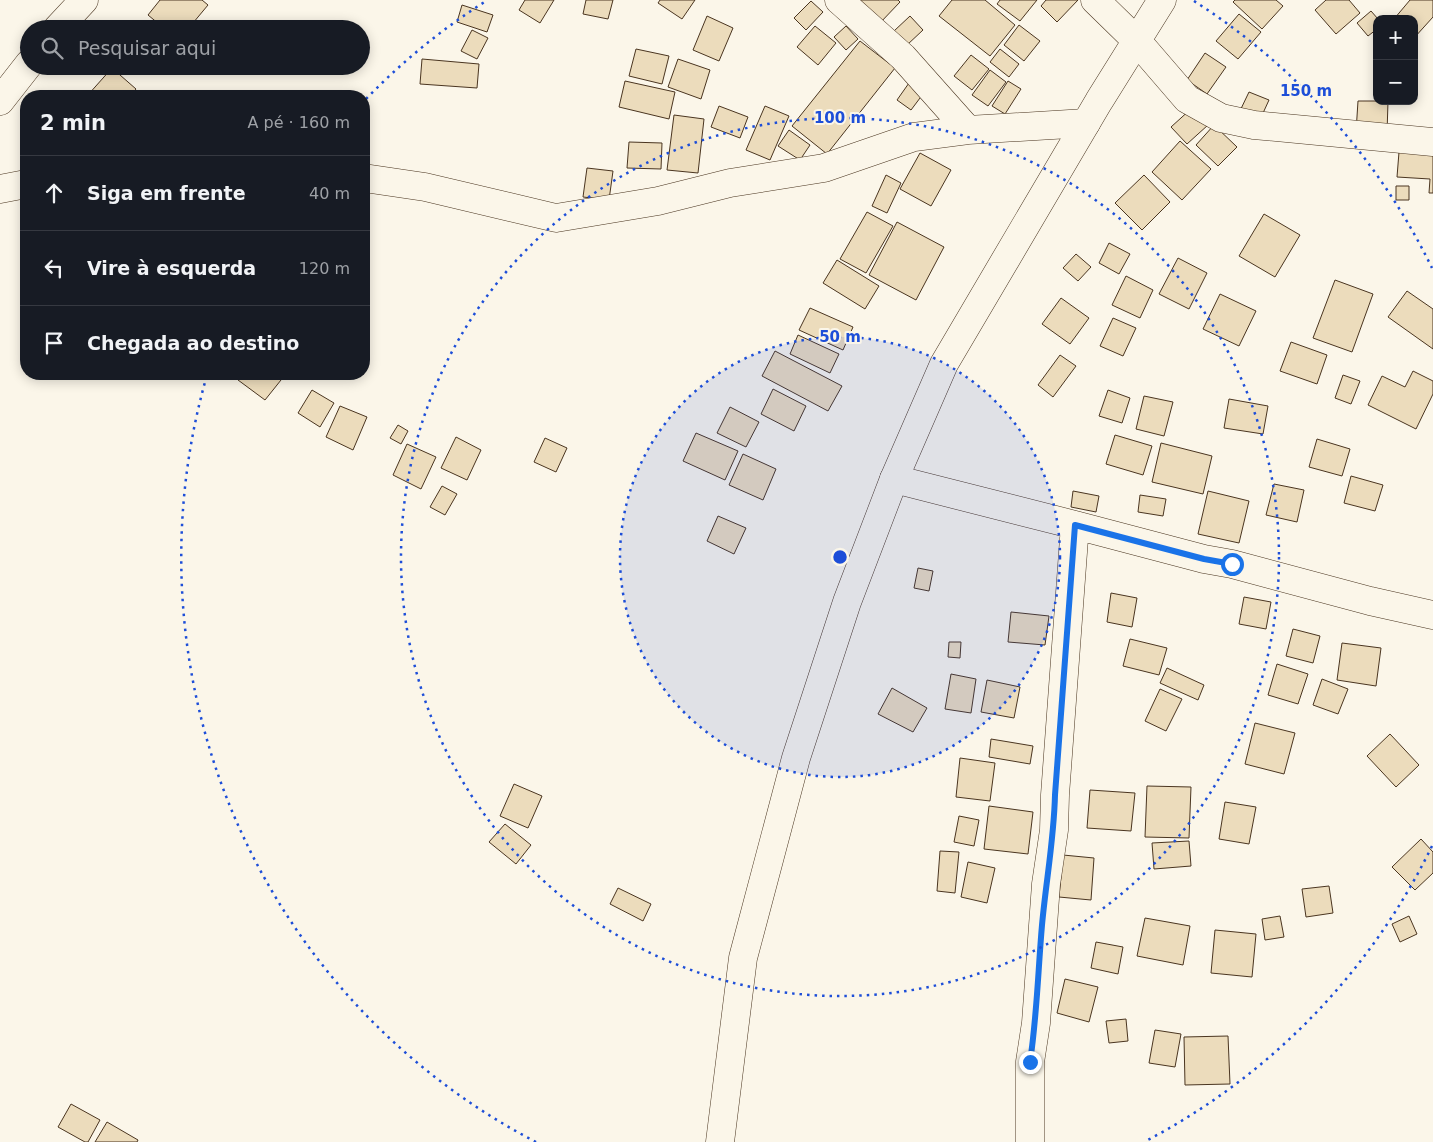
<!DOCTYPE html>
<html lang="pt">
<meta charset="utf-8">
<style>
:root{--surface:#171b24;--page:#20242c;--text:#f1f3f6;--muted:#9ea1a6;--line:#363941}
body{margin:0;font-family:"DejaVu Sans",sans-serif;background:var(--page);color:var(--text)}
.controls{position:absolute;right:15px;top:15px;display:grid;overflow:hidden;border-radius:10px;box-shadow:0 2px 12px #0003}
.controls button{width:45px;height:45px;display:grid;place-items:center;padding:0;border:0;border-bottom:1px solid var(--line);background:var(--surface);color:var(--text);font:25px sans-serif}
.stop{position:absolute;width:15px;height:15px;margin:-11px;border:4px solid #1a73e8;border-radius:50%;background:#fff}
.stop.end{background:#1a73e8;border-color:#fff;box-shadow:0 1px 5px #0008}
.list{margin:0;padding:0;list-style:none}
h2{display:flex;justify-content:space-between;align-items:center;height:65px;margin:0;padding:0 20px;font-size:21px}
h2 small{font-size:16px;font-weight:400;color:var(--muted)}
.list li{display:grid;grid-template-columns:32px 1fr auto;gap:15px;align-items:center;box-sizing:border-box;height:75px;padding:0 20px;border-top:1px solid var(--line)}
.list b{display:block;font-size:19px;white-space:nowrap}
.list em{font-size:16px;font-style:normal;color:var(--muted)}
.icon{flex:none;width:28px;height:28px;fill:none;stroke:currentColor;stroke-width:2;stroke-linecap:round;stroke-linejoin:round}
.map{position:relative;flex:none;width:1433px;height:1142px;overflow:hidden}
.search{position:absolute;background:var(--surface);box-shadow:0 2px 12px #0003;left:20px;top:20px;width:350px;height:55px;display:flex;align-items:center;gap:12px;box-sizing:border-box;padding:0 18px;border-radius:28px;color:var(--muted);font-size:19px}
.panel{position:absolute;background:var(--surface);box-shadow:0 2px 12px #0003;left:20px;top:90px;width:350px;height:290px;border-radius:20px}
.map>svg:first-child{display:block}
.building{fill:#ecdcbc;stroke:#4a3520}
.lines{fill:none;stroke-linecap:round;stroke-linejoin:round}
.minor-casing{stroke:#4a3520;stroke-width:29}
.highway-casing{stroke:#4a3520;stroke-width:29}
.minor{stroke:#fbf6e9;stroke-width:28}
.highway{stroke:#fbf6e9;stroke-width:28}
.route{stroke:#1a73e8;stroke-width:6}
.ring{fill:none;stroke:#1d4ed8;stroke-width:2.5;stroke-dasharray:2.5 5}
.centre{fill:#1d4ed8;stroke:#fbf6e9;stroke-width:2.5}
.ring-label{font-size:15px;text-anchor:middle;font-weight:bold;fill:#1d4ed8;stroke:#fbf6e9;stroke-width:4;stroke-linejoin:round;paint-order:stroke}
</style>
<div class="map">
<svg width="1433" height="1142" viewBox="0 0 1433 1142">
<rect width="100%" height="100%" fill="#fbf6e9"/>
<path class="building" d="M 160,0 L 202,0 L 208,5 L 188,29 L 165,29 L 148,15 Z
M 525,0 L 554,0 L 540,23 L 519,10 Z
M 586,0 L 613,0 L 608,19 L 583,14 Z
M 660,0 L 695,0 L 682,19 L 658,3 Z
M 857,0 L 898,0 L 900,2 L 879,24 Z
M 952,0 L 985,0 L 1015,25 L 990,56 L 939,16 Z
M 1000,0 L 1037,0 L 1020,21 L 997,4 Z
M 1046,0 L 1078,0 L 1057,22 L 1041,6 Z
M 1235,0 L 1276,0 L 1283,6 L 1262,29 L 1233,2 Z
M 1326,0 L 1349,0 L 1360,13 L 1336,34 L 1315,10 Z
M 1410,0 L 1433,0 L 1433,17 L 1414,38 L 1414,19 L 1394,19 Z
M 811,1 L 823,12 L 806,30 L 794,18 Z
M 462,5 L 493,15 L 487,32 L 457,22 Z
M 1371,11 L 1378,19 L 1377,29 L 1368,36 L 1357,23 Z
M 1239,14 L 1261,32 L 1238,59 L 1216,41 Z
M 707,16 L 733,28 L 719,61 L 693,50 Z
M 910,16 L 923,30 L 907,45 L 894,31 Z
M 1019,25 L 1040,41 L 1024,61 L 1004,45 Z
M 815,26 L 836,43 L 818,65 L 797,47 Z
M 846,26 L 858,39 L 846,50 L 834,37 Z
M 472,30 L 488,38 L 477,59 L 461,51 Z
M 860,41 L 895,68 L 827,154 L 792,126 Z
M 636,49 L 669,56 L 662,84 L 629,76 Z
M 1000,49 L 1019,64 L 1009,77 L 990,62 Z
M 1205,53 L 1226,67 L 1207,94 L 1187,80 Z
M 971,55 L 989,69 L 972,90 L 954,76 Z
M 422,59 L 479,64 L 477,88 L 420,84 Z
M 678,59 L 710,70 L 701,99 L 668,87 Z
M 112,68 L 136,89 L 130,96 L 87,96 Z
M 990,70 L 1006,82 L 988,106 L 972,95 Z
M 625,81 L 675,92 L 669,119 L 619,107 Z
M 1008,81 L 1021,89 L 1005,114 L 992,106 Z
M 909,83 L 923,94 L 911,110 L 897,100 Z
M 1249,92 L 1269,100 L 1258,124 L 1238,115 Z
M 1358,101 L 1388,101 L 1387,134 L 1356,132 Z
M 719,106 L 748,117 L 740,138 L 711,127 Z
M 765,106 L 789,116 L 770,160 L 746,150 Z
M 1192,108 L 1208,125 L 1187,144 L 1171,127 Z
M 674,115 L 704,119 L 698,173 L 667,170 Z
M 1214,125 L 1237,147 L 1218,166 L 1196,145 Z
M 789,130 L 810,145 L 800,160 L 778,146 Z
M 1180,141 L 1211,169 L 1182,200 L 1152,172 Z
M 629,142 L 662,143 L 661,169 L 627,168 Z
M 1399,152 L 1433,154 L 1433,193 L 1429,193 L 1430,179 L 1397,177 Z
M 920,153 L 951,170 L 931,206 L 900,189 Z
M 587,168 L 613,171 L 609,200 L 583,197 Z
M 886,175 L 901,183 L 887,213 L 872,206 Z
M 1144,175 L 1170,202 L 1142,230 L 1115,203 Z
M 1396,186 L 1409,186 L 1409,200 L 1396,200 Z
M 867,212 L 893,226 L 866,273 L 840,259 Z
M 1264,214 L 1300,235 L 1275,277 L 1239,256 Z
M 897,222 L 944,247 L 916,300 L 869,275 Z
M 1109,243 L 1130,254 L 1119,274 L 1099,263 Z
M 1076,254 L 1091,267 L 1078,281 L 1063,268 Z
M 1178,258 L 1207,273 L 1189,309 L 1159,294 Z
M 837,260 L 879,286 L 865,309 L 823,283 Z
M 1126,276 L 1153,290 L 1140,318 L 1112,305 Z
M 1335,280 L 1373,294 L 1352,352 L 1313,338 Z
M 1407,291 L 1433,309 L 1433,349 L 1388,317 Z
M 1220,294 L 1256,311 L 1239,346 L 1203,329 Z
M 1061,298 L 1089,318 L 1070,344 L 1042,324 Z
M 810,308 L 853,327 L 843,350 L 799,330 Z
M 1113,318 L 1136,328 L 1123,356 L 1100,346 Z
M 798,335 L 839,354 L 830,373 L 790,354 Z
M 1291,342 L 1327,355 L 1317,384 L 1280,371 Z
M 775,351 L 842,386 L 828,411 L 762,376 Z
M 1060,355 L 1076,366 L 1053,397 L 1038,385 Z
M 1413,371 L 1433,381 L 1433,394 L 1416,429 L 1368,405 L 1382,376 L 1405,387 Z
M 243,374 L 283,374 L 285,375 L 265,400 L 238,380 Z
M 1343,375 L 1360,381 L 1351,404 L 1335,398 Z
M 773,389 L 806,406 L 794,431 L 761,414 Z
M 312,390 L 334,403 L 320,427 L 298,413 Z
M 1108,390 L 1130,398 L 1122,423 L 1099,416 Z
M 1144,396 L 1173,402 L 1164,436 L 1136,429 Z
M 1229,399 L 1268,406 L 1263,434 L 1224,428 Z
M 340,406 L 367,417 L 353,450 L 326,437 Z
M 730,407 L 759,422 L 746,447 L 717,433 Z
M 398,425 L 408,431 L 401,444 L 390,438 Z
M 696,433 L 738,451 L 725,480 L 683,461 Z
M 1115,435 L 1152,446 L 1143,475 L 1106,464 Z
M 456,437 L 481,450 L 467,480 L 441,468 Z
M 545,438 L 567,448 L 556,472 L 534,462 Z
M 1317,439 L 1350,449 L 1342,476 L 1309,467 Z
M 1161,443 L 1212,456 L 1203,494 L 1152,482 Z
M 407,444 L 436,457 L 421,489 L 393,475 Z
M 743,454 L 776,469 L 763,500 L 729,485 Z
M 1351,476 L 1383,485 L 1375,511 L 1344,503 Z
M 1274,484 L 1304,490 L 1297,522 L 1266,515 Z
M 442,486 L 457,494 L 445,515 L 430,507 Z
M 1073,491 L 1099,496 L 1096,512 L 1071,507 Z
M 1208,491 L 1249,501 L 1239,543 L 1198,534 Z
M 1140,495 L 1166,499 L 1163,516 L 1138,512 Z
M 718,516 L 746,528 L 734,554 L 707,541 Z
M 918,568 L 933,571 L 929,591 L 914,588 Z
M 1111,593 L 1137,598 L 1132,627 L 1107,622 Z
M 1244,597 L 1271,602 L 1266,629 L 1239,624 Z
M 1011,612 L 1049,616 L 1045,645 L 1008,642 Z
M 1293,629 L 1320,636 L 1313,663 L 1286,656 Z
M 1130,639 L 1167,648 L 1159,675 L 1123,666 Z
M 949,642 L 961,642 L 960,658 L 948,657 Z
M 1342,643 L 1381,648 L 1376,686 L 1337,680 Z
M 1277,664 L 1308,674 L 1298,704 L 1268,695 Z
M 1167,668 L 1204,685 L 1198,700 L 1160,683 Z
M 951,674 L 976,679 L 971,713 L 945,709 Z
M 1322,679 L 1348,689 L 1338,714 L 1313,705 Z
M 987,680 L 1020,687 L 1014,718 L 981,712 Z
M 892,688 L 927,708 L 913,732 L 878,714 Z
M 1160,689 L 1182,699 L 1166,731 L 1145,721 Z
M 1255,723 L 1295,733 L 1284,774 L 1245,764 Z
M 1390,734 L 1419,765 L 1396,787 L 1367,756 Z
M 991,739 L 1033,746 L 1030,764 L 989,757 Z
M 960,758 L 995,763 L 990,801 L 956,797 Z
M 514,784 L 542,796 L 528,828 L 500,816 Z
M 1147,786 L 1191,787 L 1189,838 L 1145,837 Z
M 1090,790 L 1135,793 L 1131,831 L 1087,828 Z
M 1225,802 L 1256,807 L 1249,844 L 1219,839 Z
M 989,806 L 1033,812 L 1028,854 L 984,849 Z
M 959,816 L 979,820 L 974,846 L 954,842 Z
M 505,824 L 531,845 L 516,864 L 489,842 Z
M 1421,839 L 1433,852 L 1433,873 L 1415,890 L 1392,867 Z
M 1189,841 L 1191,866 L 1154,869 L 1152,843 Z
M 940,851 L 959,852 L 955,893 L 937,891 Z
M 1063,855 L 1094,858 L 1091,900 L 1059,897 Z
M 968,862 L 995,868 L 987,903 L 961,897 Z
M 1329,886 L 1333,913 L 1306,917 L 1302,889 Z
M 618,888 L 651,904 L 643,921 L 610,904 Z
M 1280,916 L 1284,937 L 1265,940 L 1262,919 Z
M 1409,916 L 1417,934 L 1400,942 L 1392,924 Z
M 1145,918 L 1190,926 L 1183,965 L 1137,956 Z
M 1215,930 L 1256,934 L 1252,977 L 1211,973 Z
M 1096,942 L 1123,947 L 1118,974 L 1091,968 Z
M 1065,979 L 1098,987 L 1089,1022 L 1057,1013 Z
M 1126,1019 L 1128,1041 L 1109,1043 L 1106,1021 Z
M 1155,1030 L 1181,1034 L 1175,1067 L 1149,1063 Z
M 1228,1036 L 1230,1084 L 1185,1085 L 1184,1037 Z
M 71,1104 L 100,1120 L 88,1142 L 85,1142 L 58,1127 Z
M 107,1122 L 138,1140 L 137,1142 L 95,1142 Z"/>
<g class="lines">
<defs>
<path id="minor" d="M 839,0 L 903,57 L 968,130
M 1095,0 L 1137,41 L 1187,99 L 1221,118 L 1254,125 L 1433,142
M 57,29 L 84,0
M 0,101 L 29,64
M 364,178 L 425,187 L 556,218 L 658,201 L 730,183 L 824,168 L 914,137 L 968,130 L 1086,123
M 0,189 L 26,184
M 894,479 L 1075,525
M 1030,1142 L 1030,1062 L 1036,1023 L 1046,884 L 1054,830 L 1055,795 L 1075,525 L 1204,559 L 1232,564 L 1370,601 L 1433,615"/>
<path id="highway" d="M 720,1142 L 743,958 L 796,758 L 847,602 L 894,479 L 944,364 L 1099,101 L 1162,0"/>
</defs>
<use href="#minor" class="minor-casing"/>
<use href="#highway" class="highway-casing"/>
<use href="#minor" class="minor"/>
<use href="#highway" class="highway"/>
</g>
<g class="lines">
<path class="route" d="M 1030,1062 C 1037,1016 1038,971 1042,925 C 1046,881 1054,839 1055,795 L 1075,525 L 1204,559 L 1232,564"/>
</g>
<circle cx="840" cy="557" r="220" fill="#1d4ed8" fill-opacity=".12"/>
<g class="ring">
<circle cx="840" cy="557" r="220"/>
<circle cx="840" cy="557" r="439"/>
<path d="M1432 846A659 659 0 0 1 1144 1142M536 1142A659 659 0 0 1 207 375M366 99A659 659 0 0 1 486 1M1194 1A659 659 0 0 1 1432 268"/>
</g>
<circle cx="840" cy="557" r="8" class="centre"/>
<g class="ring-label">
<text x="1306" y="96">150 m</text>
<text x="840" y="123">100 m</text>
<text x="840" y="342">50 m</text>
</g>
</svg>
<div class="controls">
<button>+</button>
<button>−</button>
</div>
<div class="stop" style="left:1232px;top:564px"></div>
<div class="stop end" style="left:1030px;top:1062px"></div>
<div class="search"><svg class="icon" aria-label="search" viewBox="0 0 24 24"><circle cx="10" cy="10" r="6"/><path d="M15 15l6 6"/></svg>Pesquisar aqui</div>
<section class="panel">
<h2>2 min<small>A pé · 160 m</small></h2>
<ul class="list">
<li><svg class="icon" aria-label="ahead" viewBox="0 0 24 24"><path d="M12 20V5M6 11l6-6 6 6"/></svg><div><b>Siga em frente</b></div><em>40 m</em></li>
<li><svg class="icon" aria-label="left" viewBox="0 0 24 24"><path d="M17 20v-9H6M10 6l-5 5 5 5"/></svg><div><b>Vire à esquerda</b></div><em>120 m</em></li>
<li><svg class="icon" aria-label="arrive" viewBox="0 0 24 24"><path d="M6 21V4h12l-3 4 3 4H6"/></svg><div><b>Chegada ao destino</b></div></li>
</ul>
</section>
</div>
